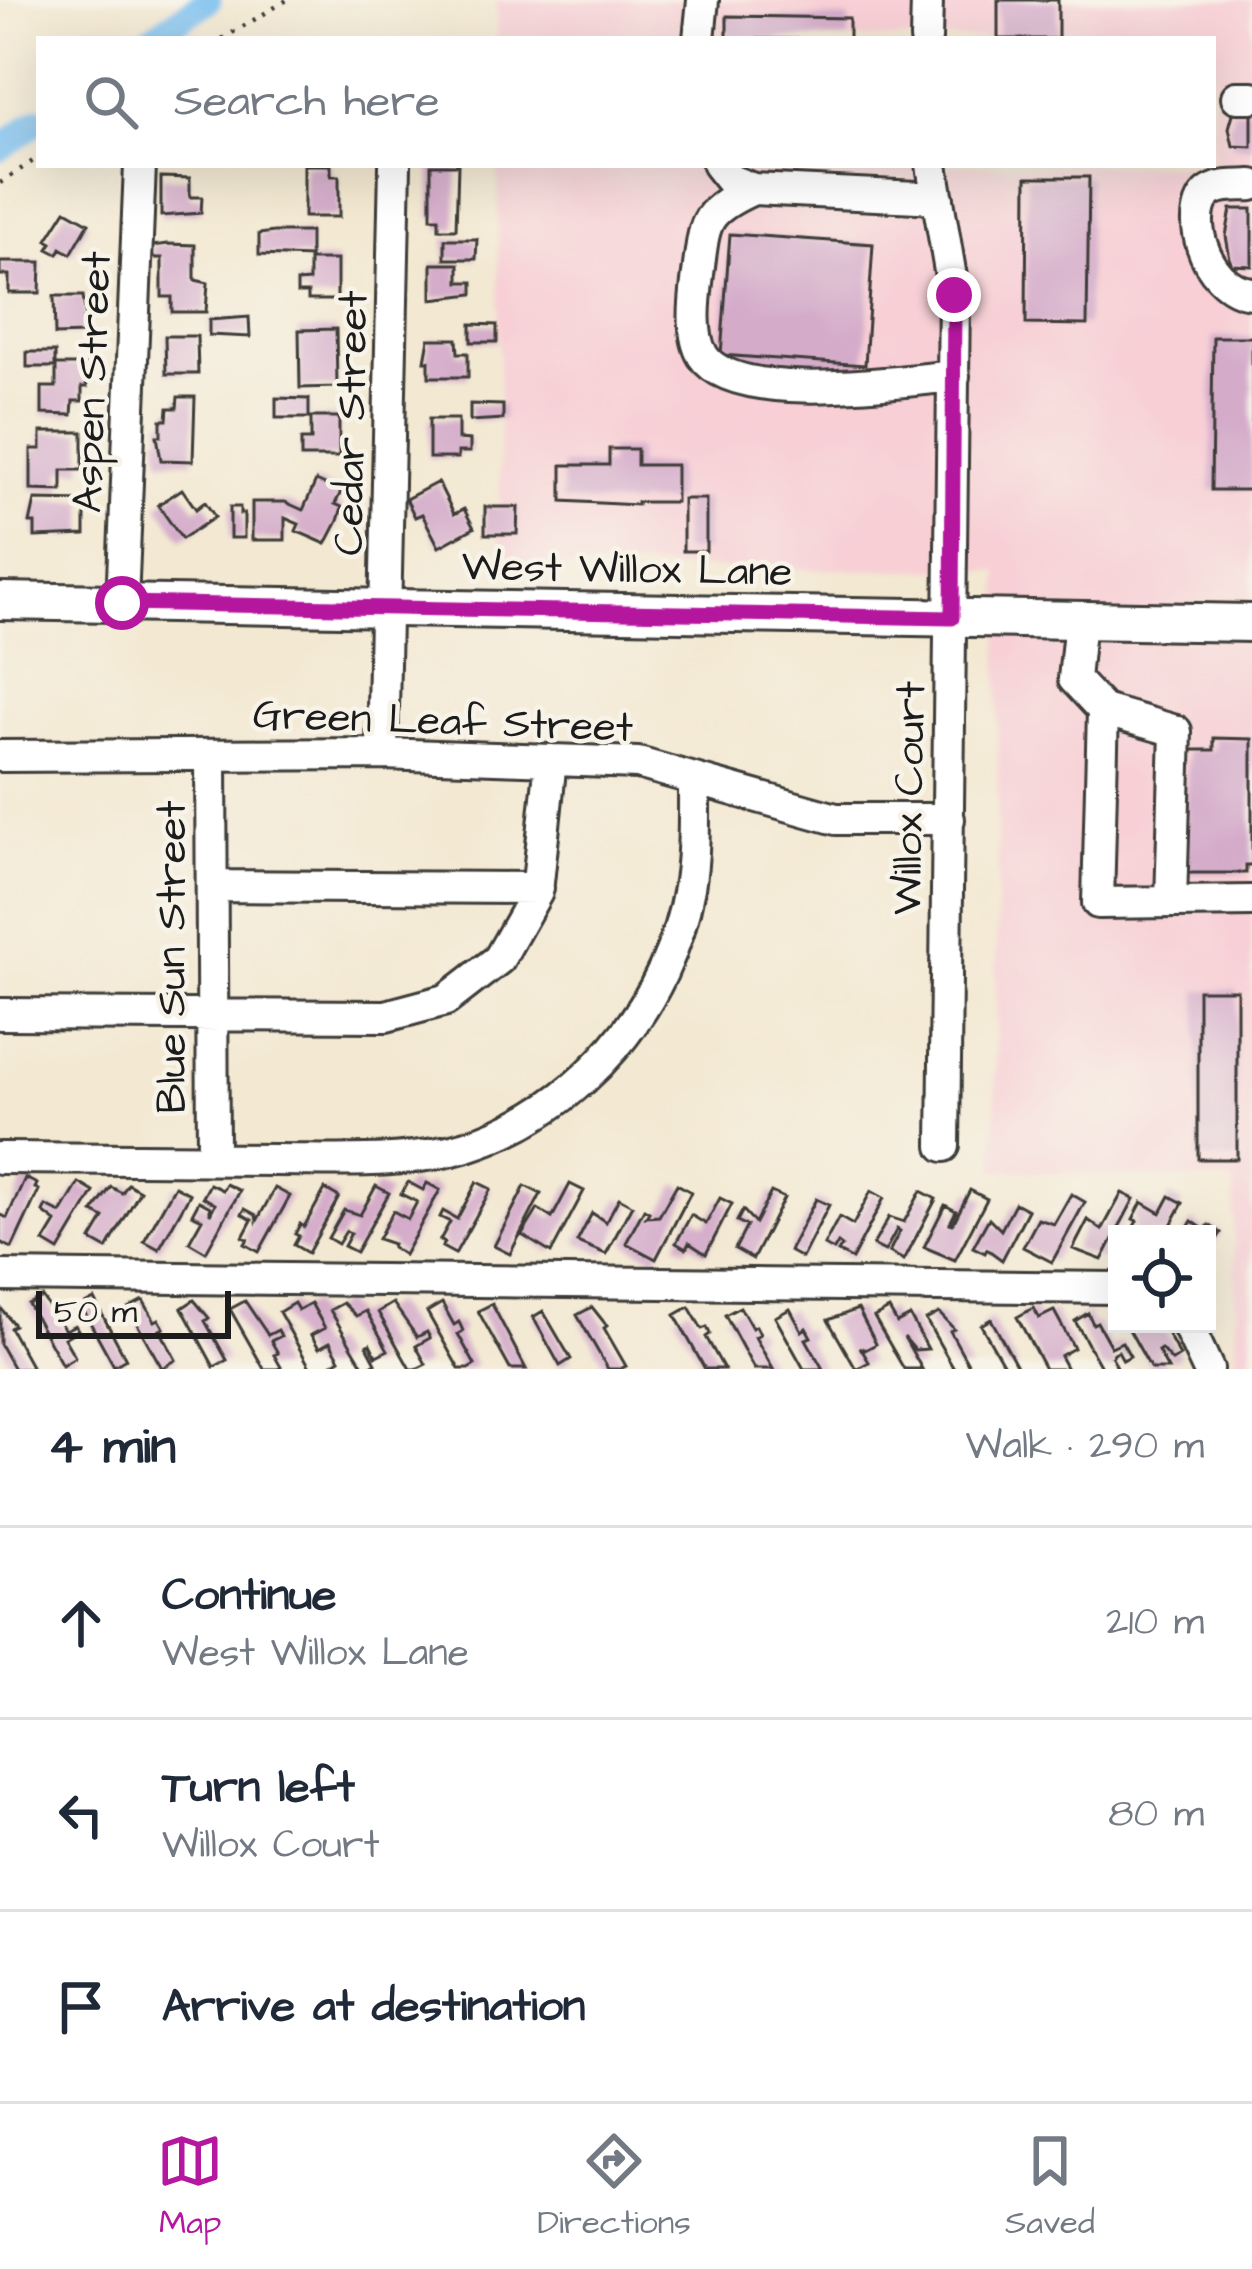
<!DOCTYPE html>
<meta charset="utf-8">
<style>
:root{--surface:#fff;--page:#f2f2f3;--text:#1f2937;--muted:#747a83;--line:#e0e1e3;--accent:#b5179e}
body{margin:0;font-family:"Architects Daughter",sans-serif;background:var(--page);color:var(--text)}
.controls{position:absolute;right:36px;bottom:36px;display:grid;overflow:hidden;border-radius:0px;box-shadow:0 12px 48px #0002}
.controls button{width:108px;height:108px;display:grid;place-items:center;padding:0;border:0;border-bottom:3px solid var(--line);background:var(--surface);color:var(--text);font:60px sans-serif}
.scale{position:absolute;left:36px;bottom:30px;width:195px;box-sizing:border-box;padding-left:12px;border:6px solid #1c1c1c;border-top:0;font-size:33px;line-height:42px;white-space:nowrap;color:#1c1c1c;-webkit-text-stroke:9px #f7f3e8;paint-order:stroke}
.stop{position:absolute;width:36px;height:36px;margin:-27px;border:9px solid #b5179e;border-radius:50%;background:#fff}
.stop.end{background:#b5179e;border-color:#fff;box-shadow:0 3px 12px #0008}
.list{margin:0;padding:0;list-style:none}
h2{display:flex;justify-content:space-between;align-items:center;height:156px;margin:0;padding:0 48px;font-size:51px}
h2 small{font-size:39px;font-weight:400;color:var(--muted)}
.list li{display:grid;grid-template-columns:78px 1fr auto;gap:36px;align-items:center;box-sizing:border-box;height:192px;padding:0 48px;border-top:3px solid var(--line)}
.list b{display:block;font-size:45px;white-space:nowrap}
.list p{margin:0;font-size:39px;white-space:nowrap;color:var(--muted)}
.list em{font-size:39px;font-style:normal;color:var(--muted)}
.icon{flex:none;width:66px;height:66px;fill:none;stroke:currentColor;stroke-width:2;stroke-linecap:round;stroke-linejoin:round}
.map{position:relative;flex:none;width:1252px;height:1369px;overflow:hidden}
.search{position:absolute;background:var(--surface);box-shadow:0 12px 48px #0002;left:36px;right:36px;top:36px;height:132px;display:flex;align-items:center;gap:30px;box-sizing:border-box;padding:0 42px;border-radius:0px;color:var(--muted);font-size:45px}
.sheet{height:732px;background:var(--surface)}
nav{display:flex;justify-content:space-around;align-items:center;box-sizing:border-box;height:168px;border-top:3px solid var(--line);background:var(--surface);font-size:33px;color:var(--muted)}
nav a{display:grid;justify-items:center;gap:6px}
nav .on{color:var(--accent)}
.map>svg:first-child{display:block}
.built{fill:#f7cfd5}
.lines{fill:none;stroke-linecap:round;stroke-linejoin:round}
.canal{stroke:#79c0f1;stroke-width:27}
.building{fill:#d4acca}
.minor-casing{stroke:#3c3b37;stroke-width:36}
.major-casing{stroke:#3c3b37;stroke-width:42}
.path{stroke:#3c3b37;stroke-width:4.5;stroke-dasharray:3 9;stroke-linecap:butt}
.minor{stroke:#fff;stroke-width:30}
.major{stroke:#fff;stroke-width:36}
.route{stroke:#b5179e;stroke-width:15}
.labels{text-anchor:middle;stroke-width:9;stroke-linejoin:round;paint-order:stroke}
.street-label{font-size:42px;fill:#1c1c1c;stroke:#f7f3e8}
</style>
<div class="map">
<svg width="1252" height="1369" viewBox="0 0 1252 1369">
<rect width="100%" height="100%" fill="#f7f3e8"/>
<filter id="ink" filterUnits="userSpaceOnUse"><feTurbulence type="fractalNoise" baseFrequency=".00833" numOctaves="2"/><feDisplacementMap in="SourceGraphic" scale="24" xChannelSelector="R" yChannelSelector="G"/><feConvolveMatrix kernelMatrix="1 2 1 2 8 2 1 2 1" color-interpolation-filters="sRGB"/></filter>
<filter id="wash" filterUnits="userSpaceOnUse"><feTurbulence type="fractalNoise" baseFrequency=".004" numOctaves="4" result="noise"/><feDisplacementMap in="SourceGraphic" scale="48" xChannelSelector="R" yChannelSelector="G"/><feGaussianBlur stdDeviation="2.7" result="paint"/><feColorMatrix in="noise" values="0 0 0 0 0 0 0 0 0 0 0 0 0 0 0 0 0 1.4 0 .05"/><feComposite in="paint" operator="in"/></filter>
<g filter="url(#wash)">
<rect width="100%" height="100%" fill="#f3e8d1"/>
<path class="built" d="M 496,0 L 1252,0 L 1252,1369 L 1237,1369 L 1233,1181 L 995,1170 L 999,571 L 500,566 L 498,165 L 1213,165 L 1213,39 L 497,39 Z"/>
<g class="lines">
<path class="canal" d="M 150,39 L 208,0
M 0,148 L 39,120"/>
</g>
<g id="blocks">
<path class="building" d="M 998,0 L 1058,0 L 1058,39 L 998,39 Z
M 727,16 L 849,18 L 849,39 L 727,39 Z
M 1234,110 L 1252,110 L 1252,147 L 1233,146 L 1229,128 Z
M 304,165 L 331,165 L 331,176 L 339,176 L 339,217 L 304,217 Z
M 431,165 L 458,165 L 456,229 L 439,229 L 439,218 L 431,218 Z
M 161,177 L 190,178 L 190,197 L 202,197 L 201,213 L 161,216 Z
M 1027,177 L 1089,177 L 1087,325 L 1026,324 Z
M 1231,209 L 1252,209 L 1252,266 L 1231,265 L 1226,236 Z
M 66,210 L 89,223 L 71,254 L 61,248 L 58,254 L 48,249 L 52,243 L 47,240 Z
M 274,232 L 310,232 L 310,257 L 259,255 L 259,234 Z
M 730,234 L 873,244 L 865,365 L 721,355 Z
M 445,239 L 477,239 L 476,259 L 445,259 Z
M 168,244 L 195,245 L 195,280 L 208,283 L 206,312 L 172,312 L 172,297 L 162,297 L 162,258 L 152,258 L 152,246 Z
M 309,260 L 337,260 L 337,300 L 308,300 L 308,293 L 297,293 L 297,282 L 309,281 Z
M 0,262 L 41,262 L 40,293 L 9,293 L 9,275 L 0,275 Z
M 432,264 L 459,264 L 459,282 L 473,282 L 473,294 L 432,299 Z
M 54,296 L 83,296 L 86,319 L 83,319 L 83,334 L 55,335 Z
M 249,317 L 250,337 L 209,335 L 209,320 Z
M 471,324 L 497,325 L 497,342 L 471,342 Z
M 336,329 L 337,387 L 300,388 L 299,330 Z
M 165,336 L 197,336 L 198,374 L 166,374 Z
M 1213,337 L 1252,337 L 1252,490 L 1211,490 Z
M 429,339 L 457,339 L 458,353 L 468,353 L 468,377 L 429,377 L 429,361 L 425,361 Z
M 27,352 L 55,352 L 55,367 L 27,367 Z
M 56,365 L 84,365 L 87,387 L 82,387 L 82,401 L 73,401 L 72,415 L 42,414 L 42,387 L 56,387 Z
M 178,397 L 195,397 L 193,461 L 161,460 L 157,436 L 161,436 L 161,420 L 167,420 L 168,408 L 177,408 Z
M 276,398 L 309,399 L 309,418 L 276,418 Z
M 470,404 L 503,405 L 503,419 L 470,421 Z
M 311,417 L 339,417 L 339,457 L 301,457 L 301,440 L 311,440 Z
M 429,419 L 458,419 L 458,439 L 470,440 L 470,452 L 458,452 L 458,458 L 429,458 Z
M 41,432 L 83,432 L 83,470 L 62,470 L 62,491 L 31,490 L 31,449 L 41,449 Z
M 609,449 L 637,449 L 637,465 L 676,465 L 676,502 L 637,502 L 637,505 L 562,501 L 562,465 L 609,465 Z
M 316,481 L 341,492 L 335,504 L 342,507 L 338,521 L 326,544 L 296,531 L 299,524 L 285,518 L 285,540 L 252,540 L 252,502 L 285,502 L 303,510 Z
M 438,482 L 454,514 L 464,509 L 474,528 L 439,547 L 422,514 L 415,517 L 406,499 Z
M 182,489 L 196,509 L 205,502 L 215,517 L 182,539 L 158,505 Z
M 683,499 L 706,499 L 706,551 L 683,551 Z
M 35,500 L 85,501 L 85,535 L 35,537 L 35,523 L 30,523 Z
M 230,507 L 240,507 L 240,514 L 244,514 L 244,538 L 230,538 Z
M 485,507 L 518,507 L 517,534 L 485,534 Z
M 1214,738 L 1252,739 L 1252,865 L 1246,865 L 1246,873 L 1186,873 L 1187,750 L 1214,750 Z
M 1198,990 L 1237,990 L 1237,1159 L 1198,1159 Z
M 25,1178 L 37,1184 L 35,1188 L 39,1190 L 12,1248 L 0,1242 L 0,1214 L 7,1218 Z
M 408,1182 L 423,1190 L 427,1183 L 440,1190 L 404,1255 L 392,1247 L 393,1244 L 378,1239 L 393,1211 L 408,1219 L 417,1202 L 401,1194 Z
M 477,1182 L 491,1189 L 455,1254 L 442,1247 L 445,1243 L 440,1240 L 450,1222 L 440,1217 L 443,1211 L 457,1219 Z
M 79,1183 L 94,1192 L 59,1251 L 44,1242 L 56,1222 L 43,1212 L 46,1206 L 61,1213 Z
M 128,1184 L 140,1191 L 107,1249 L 91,1240 L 104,1218 L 93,1212 L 111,1187 L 122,1193 Z
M 210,1184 L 223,1190 L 226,1184 L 240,1191 L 206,1252 L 189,1242 L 202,1219 L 192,1214 L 199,1201 L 210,1207 L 210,1214 L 215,1204 L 203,1197 Z
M 570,1184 L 584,1191 L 551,1253 L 522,1235 L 538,1209 L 552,1218 Z
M 677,1184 L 691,1192 L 656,1259 L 626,1243 L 644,1209 L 649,1212 L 646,1217 L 659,1216 Z
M 175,1186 L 190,1194 L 159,1249 L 144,1241 Z
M 376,1186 L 389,1193 L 356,1252 L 344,1246 L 351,1233 L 346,1231 L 338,1244 L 328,1238 L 344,1210 L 360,1215 Z
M 525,1186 L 541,1194 L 510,1254 L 494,1246 Z
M 275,1188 L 290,1196 L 259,1252 L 245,1244 L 248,1239 L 243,1237 L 252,1220 L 242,1214 L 245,1209 L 256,1215 L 257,1221 Z
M 325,1189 L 339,1197 L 308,1253 L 294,1245 L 299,1236 L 295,1234 L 300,1224 L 304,1227 Z
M 970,1190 L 987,1199 L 955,1260 L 924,1247 L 945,1205 L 956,1211 L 950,1223 L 953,1224 Z
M 871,1191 L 884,1198 L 852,1259 L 838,1252 L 842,1246 L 838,1243 L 834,1250 L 824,1245 L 839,1217 L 853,1225 Z
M 921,1191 L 936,1199 L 904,1260 L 889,1252 L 900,1231 L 897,1229 L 885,1251 L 873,1245 L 889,1217 L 904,1222 Z
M 771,1192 L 784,1198 L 753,1259 L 735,1249 L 747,1226 L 737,1221 L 743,1210 L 755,1223 Z
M 1122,1193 L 1134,1199 L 1102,1260 L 1073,1249 L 1088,1220 L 1102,1230 Z
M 1071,1194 L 1085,1202 L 1052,1262 L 1023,1247 L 1038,1219 L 1054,1224 Z
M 1170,1196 L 1183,1203 L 1166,1234 L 1130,1234 L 1137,1221 L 1133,1219 L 1142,1202 L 1161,1213 Z
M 619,1198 L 632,1205 L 606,1254 L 577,1242 L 592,1213 L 606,1222 Z
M 720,1198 L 732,1204 L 706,1254 L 689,1243 L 686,1249 L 676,1243 L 691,1215 L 706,1224 Z
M 816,1199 L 829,1205 L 802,1258 L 789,1251 Z
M 1015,1203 L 1028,1210 L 1002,1260 L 987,1249 L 985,1253 L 973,1247 L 989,1218 L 1001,1230 Z
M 1192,1221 L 1205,1230 L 1209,1225 L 1221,1233 L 1207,1255 L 1207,1234 L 1184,1234 Z
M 42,1297 L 65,1330 L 75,1325 L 78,1330 L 64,1338 L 75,1357 L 62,1365 L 28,1304 Z
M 94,1299 L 126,1359 L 114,1366 L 81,1306 Z
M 143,1300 L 155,1321 L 159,1319 L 164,1328 L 160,1330 L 176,1360 L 162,1368 L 128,1308 Z
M 194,1300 L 209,1318 L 205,1321 L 227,1360 L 214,1367 L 182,1308 Z
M 245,1301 L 268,1335 L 278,1330 L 281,1336 L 271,1341 L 278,1353 L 274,1355 L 281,1367 L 278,1369 L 264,1369 L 230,1309 Z
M 294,1303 L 298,1310 L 311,1303 L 325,1328 L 311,1335 L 319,1348 L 330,1342 L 340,1359 L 325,1369 L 311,1369 L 279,1312 Z
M 343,1303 L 356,1316 L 366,1311 L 388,1350 L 376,1356 L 370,1344 L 367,1346 L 376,1363 L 365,1369 L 330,1310 Z
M 393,1303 L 417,1337 L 427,1332 L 430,1338 L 416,1346 L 426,1364 L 416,1369 L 410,1369 L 378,1312 Z
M 442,1303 L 454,1325 L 459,1322 L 463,1331 L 458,1334 L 475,1365 L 468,1369 L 459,1369 L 427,1312 Z
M 492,1304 L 526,1369 L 510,1369 L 478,1311 Z
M 0,1307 L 14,1325 L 10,1328 L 31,1366 L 27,1369 L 14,1369 L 0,1344 Z
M 592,1307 L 607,1326 L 604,1328 L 626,1366 L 620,1369 L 608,1369 L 577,1315 Z
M 689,1307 L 702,1329 L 707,1327 L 710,1334 L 706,1337 L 724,1369 L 705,1369 L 675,1315 Z
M 740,1307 L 752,1328 L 756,1326 L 760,1334 L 755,1337 L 773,1369 L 754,1369 L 725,1315 Z
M 1034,1308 L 1039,1318 L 1054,1311 L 1074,1348 L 1060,1356 L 1067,1369 L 1045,1369 L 1017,1317 Z
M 790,1309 L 802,1331 L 806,1328 L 811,1337 L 806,1339 L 823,1369 L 804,1369 L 775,1317 Z
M 858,1309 L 876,1344 L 865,1350 L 860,1347 L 869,1362 L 856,1369 L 828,1320 Z
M 889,1309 L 897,1323 L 910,1316 L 928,1349 L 915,1350 L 904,1337 L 922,1369 L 904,1369 L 874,1317 Z
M 543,1311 L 571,1359 L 560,1366 L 533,1317 Z
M 939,1313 L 954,1329 L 950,1331 L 971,1369 L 954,1369 L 926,1320 Z
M 1088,1313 L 1093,1324 L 1097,1322 L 1111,1347 L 1122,1342 L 1130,1356 L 1123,1360 L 1118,1351 L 1114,1353 L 1112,1357 L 1118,1369 L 1102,1369 L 1075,1321 Z
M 991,1319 L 1018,1368 L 1016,1369 L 1006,1369 L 981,1325 Z
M 1126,1324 L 1148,1324 L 1150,1328 L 1162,1324 L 1180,1356 L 1172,1361 L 1161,1349 L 1158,1351 L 1168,1369 L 1151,1369 Z"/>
</g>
</g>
<g filter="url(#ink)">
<use href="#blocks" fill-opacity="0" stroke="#3c3b37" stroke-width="3"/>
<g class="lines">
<defs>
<path id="minor" d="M 699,39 L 703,0
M 926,39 L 927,0
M 1237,97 L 1252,97
M 718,165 L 730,180 L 753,189 L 938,198
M 932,165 L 954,295 L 944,1146
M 1252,185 C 1241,186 1224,184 1213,190 C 1181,206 1203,289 1252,293
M 753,189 C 702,212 705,221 698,274 C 695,298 690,335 703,356 C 735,406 902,381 954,376
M 122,603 L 140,165
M 1080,620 L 1074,679 L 1103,710 L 1098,903 L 1252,901
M 1103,710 L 1176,731 L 1171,902
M 382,754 L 395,165
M 211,755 L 213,1159
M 0,756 L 382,754 L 638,763 L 836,819 L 949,819
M 212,886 L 538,888
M 0,1014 L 386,1016 L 446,1000 L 499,959 L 537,892 L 551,760
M 0,1158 C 92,1159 183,1159 275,1160 C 338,1160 406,1165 467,1146 C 583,1109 668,1007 689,888 C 695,853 694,815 694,779
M 0,1276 L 1117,1288
M 1187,1324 L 1208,1369"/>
<path id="major" d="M 0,601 L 1252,623"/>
</defs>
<use href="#minor" class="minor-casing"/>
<use href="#major" class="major-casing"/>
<path class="path" d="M 222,39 L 287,0
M 0,183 L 39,157"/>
<use href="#minor" class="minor"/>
<use href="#major" class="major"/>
</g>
</g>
<g class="lines" filter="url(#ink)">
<path class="route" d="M 122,603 L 952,618 L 954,295"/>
</g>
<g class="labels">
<g class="street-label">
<text transform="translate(90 382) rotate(-88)" y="15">Aspen Street</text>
<text transform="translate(349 423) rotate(-89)" y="15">Cedar Street</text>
<text transform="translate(627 567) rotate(1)" y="15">West Willox Lane</text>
<text transform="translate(443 719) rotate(2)" y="15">Green Leaf Street</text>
<text transform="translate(907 798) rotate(-89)" y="15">Willox Court</text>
<text transform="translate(170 957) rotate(-90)" y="15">Blue Sun Street</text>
</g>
</g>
</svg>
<div class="controls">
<button><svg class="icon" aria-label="locate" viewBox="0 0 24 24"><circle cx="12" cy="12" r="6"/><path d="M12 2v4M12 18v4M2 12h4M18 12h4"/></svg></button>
</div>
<div class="scale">50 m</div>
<div class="stop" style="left:122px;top:603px"></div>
<div class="stop end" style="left:954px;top:295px"></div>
<div class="search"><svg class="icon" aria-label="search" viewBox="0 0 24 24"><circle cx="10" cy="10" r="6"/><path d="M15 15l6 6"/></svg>Search here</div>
</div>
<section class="sheet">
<h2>4 min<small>Walk · 290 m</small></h2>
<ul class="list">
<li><svg class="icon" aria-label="ahead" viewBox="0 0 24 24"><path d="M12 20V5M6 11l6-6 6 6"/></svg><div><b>Continue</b><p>West Willox Lane</p></div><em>210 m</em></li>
<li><svg class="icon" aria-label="left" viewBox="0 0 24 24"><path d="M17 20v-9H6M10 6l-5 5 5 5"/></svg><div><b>Turn left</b><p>Willox Court</p></div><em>80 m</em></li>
<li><svg class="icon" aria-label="arrive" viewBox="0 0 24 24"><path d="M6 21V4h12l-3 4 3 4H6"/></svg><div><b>Arrive at destination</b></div></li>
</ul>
</section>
<nav>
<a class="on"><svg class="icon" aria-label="map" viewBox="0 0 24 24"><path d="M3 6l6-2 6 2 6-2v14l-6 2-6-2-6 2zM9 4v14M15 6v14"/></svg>Map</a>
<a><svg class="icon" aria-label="directions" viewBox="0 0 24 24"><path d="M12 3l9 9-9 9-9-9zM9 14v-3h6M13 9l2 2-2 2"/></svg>Directions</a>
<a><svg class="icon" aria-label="saved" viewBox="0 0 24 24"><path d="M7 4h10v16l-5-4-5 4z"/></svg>Saved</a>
</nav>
